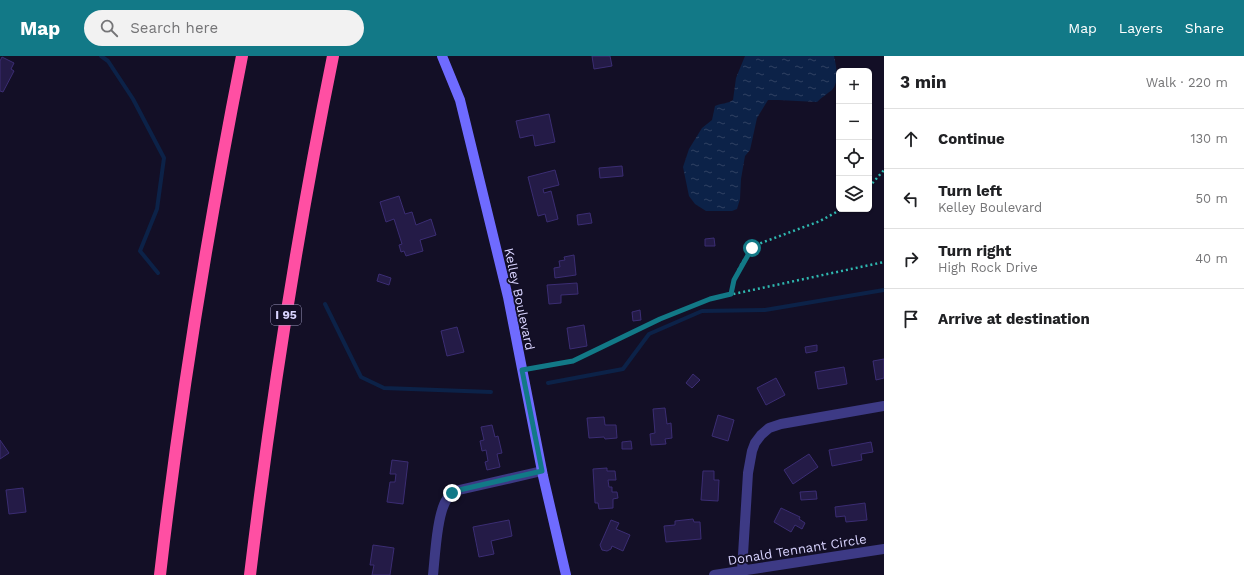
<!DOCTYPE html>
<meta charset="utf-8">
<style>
:root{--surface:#fff;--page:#f2f2f2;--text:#202124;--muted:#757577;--line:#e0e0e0;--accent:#127987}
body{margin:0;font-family:"Work Sans",sans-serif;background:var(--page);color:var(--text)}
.controls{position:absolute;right:12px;top:12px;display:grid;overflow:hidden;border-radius:6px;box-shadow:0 1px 3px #0004}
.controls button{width:36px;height:36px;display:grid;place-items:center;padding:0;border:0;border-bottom:1px solid var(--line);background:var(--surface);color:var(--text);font:20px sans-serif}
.stop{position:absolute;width:12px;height:12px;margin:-9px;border:3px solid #127987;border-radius:50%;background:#fff}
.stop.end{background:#127987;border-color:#fff;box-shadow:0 1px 4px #0008}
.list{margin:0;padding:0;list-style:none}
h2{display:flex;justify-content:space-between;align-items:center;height:52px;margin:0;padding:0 16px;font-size:17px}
h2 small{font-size:13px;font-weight:400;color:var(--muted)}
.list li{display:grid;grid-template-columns:26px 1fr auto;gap:12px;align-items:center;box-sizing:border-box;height:60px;padding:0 16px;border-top:1px solid var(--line)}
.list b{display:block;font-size:15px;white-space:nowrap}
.list p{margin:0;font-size:13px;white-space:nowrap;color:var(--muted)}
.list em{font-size:13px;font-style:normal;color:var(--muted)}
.icon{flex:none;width:22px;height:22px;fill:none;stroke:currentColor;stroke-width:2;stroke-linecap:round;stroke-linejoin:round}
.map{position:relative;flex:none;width:884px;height:519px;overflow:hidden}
header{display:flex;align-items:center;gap:24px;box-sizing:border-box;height:56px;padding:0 20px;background:var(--accent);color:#fff}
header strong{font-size:19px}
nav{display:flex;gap:22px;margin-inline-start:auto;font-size:14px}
.search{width:280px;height:36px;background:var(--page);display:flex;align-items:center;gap:10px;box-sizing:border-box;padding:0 14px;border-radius:22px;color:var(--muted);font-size:15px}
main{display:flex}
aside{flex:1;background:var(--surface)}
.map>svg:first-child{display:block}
.water{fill:url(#water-ripples)}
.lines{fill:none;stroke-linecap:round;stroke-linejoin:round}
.stream{stroke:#0c2248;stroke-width:4}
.building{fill:#241b47;stroke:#3b2d73}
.path{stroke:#2fb8b0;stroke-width:2.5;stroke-dasharray:2 3;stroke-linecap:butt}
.minor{stroke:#3d3a85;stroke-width:10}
.secondary{stroke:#6f6bff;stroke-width:10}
.motorway{stroke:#ff4fa3;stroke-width:12}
.route{stroke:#127987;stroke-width:5}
.labels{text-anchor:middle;stroke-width:3.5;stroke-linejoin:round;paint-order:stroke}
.shield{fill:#130f26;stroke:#9e99be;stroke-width:1}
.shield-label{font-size:12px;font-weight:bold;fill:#d9d4ff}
.street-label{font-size:13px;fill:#d9d4ff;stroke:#130f26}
</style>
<header>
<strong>Map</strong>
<div class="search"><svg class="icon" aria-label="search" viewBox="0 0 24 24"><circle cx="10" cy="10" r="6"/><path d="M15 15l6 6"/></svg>Search here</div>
<nav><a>Map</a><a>Layers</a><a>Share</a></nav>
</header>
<main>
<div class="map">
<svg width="884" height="519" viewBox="0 0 884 519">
<defs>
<pattern id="water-ripples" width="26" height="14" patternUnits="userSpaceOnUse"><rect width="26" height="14" fill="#0c2248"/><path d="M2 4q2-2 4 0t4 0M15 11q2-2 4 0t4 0" fill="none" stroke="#2f4163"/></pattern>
</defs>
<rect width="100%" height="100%" fill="#130f26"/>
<path class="water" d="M 745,0 L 834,0 C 836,10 840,25 832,34 C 827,38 822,41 817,46 L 778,44 L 768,44 L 757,62 L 750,94 L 745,100 L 741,123 L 740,143 L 737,153 L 732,155 L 706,155 L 695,148 L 689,140 L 683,111 L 689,93 L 702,72 L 712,64 L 715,50 C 722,47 727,48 733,44 L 736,22 Z"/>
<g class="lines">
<path class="stream" d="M 101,0 L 108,5 L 133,43 L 164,102 L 157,153 L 140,195 L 158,217
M 325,248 L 361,321 L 384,332 L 491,336
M 548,327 L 623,313 L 649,278 L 702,255 L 765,254 L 884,234"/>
</g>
<path class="building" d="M 592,0 L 610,0 L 612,10 L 594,13 Z
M 2,1 L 14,7 L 11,13 L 14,15 L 3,36 L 0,35 L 0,5 Z
M 549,58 L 555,86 L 535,90 L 533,79 L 520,82 L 516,65 Z
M 622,110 L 623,120 L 600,122 L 599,112 Z
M 555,114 L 559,129 L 543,133 L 544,137 L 551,135 L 558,163 L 547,166 L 545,158 L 538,160 L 528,121 Z
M 399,140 L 405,158 L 412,156 L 416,169 L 431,163 L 436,179 L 420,184 L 423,195 L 406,200 L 404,195 L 401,196 L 399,189 L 402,188 L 394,163 L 386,166 L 380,146 Z
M 590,157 L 592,167 L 578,169 L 577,159 Z
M 714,182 L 715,190 L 705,190 L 705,183 Z
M 574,199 L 576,219 L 555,222 L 554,212 L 560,211 L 559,205 L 565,204 L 564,201 Z
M 379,218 L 391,222 L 389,229 L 377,225 Z
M 577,227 L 578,238 L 561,239 L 561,247 L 549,248 L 547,229 Z
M 640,254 L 641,264 L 633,265 L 632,256 Z
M 584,269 L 587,290 L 570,293 L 567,272 Z
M 457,271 L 464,296 L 447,300 L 441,275 Z
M 817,289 L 817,295 L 806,297 L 805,291 Z
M 884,303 L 884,322 L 876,324 L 873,305 Z
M 844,311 L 847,328 L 818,333 L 815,316 Z
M 693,318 L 700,324 L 692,332 L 686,327 Z
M 776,322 L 785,339 L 766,349 L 757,332 Z
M 665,352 L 667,368 L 671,367 L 672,382 L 665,383 L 666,388 L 651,389 L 650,378 L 655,377 L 653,353 Z
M 718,359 L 734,364 L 728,385 L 712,380 Z
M 604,361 L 605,369 L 616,369 L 617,382 L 605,383 L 604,381 L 589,382 L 587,362 Z
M 492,369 L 495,381 L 498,380 L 502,397 L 497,398 L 500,411 L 487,414 L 485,406 L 488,405 L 486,394 L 482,395 L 480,385 L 484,384 L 481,371 Z
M 0,384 L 9,397 L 0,403 Z
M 631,385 L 632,393 L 622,393 L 622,386 Z
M 871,386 L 873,396 L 861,398 L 862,404 L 832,410 L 829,394 Z
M 809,398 L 818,411 L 793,428 L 784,414 Z
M 392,404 L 408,406 L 403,448 L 387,446 L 390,426 L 395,426 L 396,418 L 390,418 Z
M 607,412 L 607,415 L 615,415 L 616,424 L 608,424 L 609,431 L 612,431 L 612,436 L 617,436 L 618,442 L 613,443 L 613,452 L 599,453 L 598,447 L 595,447 L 593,413 Z
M 703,415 L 714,415 L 714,424 L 719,424 L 718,445 L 701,444 Z
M 23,432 L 26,456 L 9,458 L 6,434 Z
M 816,435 L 817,443 L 801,444 L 800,436 Z
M 865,447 L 867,464 L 846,466 L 845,460 L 836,461 L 835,451 Z
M 781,452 L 800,461 L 799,463 L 805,467 L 802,473 L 795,469 L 791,476 L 774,466 Z
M 693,463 L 694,466 L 700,466 L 701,483 L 666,486 L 664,470 L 675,469 L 675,465 Z
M 509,464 L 512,480 L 491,485 L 494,498 L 479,501 L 473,471 Z
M 611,464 L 619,467 L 616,473 L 630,479 L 623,495 L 612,490 L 611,493 L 607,495 L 602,494 L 600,489 Z
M 373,489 L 394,492 L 390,519 L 372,519 L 374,509 L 370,509 Z"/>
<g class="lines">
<path class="path" d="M 869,131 L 884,114
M 731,238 C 734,219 744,198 761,187 L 820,165 L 842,153
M 533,312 L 573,305 L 660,263 L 710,243 L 884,206"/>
<path class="minor" d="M 742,515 L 748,417 L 752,395 L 755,387 L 761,379 L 769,372 L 781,368 L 884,350
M 433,519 C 435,501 437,457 447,443 C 450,438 454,436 459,434 L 542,415
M 714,519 L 884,493"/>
<path class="secondary" d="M 442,0 L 460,44 L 508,241 L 543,420 L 566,519"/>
<path class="motorway" d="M 160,519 C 180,345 208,172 242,0
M 250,519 C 271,345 298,172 333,0"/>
</g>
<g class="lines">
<path class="route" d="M 452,437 L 459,434 L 542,415 L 522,314 L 573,305 L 660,263 L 710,243 L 731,238 L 734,224 L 752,192"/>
</g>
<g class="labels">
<rect class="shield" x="271" y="249" width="30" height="20" rx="3"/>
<g class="shield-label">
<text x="286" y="263">I 95</text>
</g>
<g class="street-label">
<text transform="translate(520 243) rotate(78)" y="5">Kelley Boulevard</text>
<text transform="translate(797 493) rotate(-9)" y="5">Donald Tennant Circle</text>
</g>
</g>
</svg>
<div class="controls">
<button>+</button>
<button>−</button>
<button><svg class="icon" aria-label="locate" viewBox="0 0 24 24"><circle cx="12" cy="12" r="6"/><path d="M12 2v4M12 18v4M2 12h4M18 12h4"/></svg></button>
<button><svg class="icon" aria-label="layers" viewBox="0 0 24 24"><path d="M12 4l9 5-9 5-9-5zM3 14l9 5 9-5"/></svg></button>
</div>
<div class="stop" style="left:752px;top:192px"></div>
<div class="stop end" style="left:452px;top:437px"></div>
</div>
<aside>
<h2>3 min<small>Walk · 220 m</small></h2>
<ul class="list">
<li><svg class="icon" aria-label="ahead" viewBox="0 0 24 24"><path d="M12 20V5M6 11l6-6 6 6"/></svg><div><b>Continue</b></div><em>130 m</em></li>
<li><svg class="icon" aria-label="left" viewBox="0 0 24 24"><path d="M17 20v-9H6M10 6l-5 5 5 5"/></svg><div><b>Turn left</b><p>Kelley Boulevard</p></div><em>50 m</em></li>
<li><svg class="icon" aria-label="right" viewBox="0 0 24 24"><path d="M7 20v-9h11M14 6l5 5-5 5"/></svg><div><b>Turn right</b><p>High Rock Drive</p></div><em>40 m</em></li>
<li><svg class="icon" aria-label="arrive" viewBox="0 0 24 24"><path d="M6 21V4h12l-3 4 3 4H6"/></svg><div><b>Arrive at destination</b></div></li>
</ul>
</aside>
</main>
